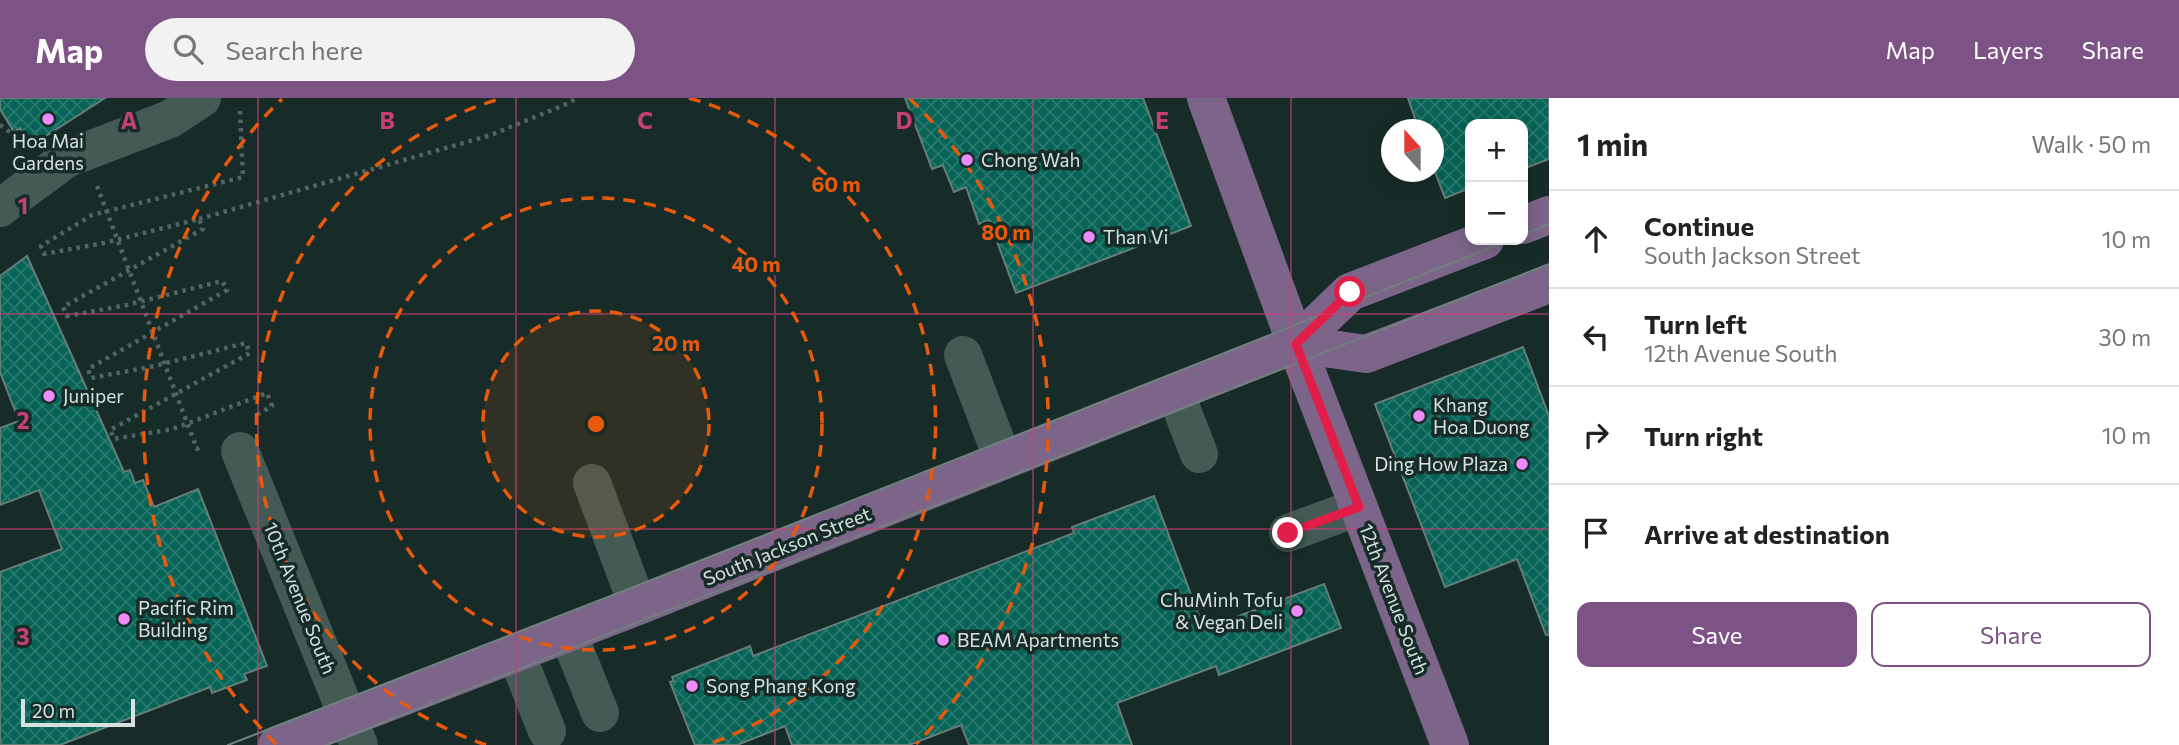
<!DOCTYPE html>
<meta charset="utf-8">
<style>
:root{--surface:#fff;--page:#f2f2f2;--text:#222;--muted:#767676;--line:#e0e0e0;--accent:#7d5284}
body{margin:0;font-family:Commissioner,sans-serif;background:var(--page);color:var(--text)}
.controls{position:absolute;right:21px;top:21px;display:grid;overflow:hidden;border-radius:14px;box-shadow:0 4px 18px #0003}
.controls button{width:63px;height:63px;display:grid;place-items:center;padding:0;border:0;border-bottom:2px solid var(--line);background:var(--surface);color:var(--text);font:35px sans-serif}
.compass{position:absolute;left:1381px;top:21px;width:63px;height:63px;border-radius:50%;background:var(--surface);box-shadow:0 4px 18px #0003;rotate:339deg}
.scale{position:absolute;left:21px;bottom:18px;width:114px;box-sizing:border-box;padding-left:7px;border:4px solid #d5e2df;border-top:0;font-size:19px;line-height:24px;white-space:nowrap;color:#d5e2df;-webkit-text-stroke:5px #172c28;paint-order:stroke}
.stop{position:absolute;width:21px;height:21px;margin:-16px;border:5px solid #e11d48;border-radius:50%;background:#fff}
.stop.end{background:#e11d48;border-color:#fff;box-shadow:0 2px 7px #0008}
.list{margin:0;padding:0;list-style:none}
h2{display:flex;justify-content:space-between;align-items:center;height:91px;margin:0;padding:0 28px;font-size:30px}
h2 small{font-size:23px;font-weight:400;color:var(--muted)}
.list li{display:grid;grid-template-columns:46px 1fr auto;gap:21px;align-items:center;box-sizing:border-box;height:98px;padding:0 28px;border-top:2px solid var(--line)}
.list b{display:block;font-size:26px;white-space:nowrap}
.list p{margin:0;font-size:23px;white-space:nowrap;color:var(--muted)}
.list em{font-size:23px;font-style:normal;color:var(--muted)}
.actions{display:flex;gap:14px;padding:21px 28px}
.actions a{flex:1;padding:16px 0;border:2px solid var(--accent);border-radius:14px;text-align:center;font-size:24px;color:var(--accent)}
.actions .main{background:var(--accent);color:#fff}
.icon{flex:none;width:38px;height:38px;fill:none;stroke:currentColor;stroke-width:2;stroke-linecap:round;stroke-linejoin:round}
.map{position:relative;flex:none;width:1549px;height:647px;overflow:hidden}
header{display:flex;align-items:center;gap:42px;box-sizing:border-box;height:98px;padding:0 35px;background:var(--accent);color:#fff}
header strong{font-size:33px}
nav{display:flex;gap:38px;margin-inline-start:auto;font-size:24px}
.search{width:490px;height:63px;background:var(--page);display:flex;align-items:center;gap:18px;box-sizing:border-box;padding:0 24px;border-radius:38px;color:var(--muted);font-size:26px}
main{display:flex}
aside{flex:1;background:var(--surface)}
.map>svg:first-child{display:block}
.building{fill:url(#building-cross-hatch);stroke:#667e78;stroke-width:2}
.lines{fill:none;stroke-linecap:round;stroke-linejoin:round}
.path{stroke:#536562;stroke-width:4.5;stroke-dasharray:3.5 5;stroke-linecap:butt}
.minor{stroke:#435a55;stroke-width:38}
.major{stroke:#7d658a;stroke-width:38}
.tram{stroke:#70817e;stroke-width:2}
.route{stroke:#e11d48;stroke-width:9}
.grid{fill:none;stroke:#c64075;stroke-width:2;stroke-opacity:0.55}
.ring{fill:none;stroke:#e8590c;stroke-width:3.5;stroke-dasharray:12 9}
.poi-dot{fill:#ec8cfb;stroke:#172c28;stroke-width:2.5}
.labels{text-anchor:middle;stroke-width:7;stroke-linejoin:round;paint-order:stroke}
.poi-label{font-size:19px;fill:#d5e2df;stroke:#172c28;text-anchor:start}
.street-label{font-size:19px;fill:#d5e2df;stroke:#172c28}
.grid-label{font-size:23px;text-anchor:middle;font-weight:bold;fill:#c64075;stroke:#172c28;stroke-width:7;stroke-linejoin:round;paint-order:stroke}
.centre{fill:#e8590c;stroke:#172c28;stroke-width:3.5}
.ring-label{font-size:21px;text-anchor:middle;font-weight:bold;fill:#e8590c;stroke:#172c28;stroke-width:7;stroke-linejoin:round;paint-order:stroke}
</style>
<header>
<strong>Map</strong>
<div class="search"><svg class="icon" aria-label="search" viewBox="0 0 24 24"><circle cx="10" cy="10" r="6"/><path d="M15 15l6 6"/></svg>Search here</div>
<nav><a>Map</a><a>Layers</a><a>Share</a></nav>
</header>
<main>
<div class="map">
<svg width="1549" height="647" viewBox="0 0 1549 647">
<defs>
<pattern id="building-cross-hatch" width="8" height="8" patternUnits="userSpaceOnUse" patternTransform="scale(1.75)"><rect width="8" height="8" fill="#066356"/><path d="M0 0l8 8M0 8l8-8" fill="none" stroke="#29796e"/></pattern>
</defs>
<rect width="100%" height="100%" fill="#172c28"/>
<path class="building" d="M 0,0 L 105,0 L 32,47 L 20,30 L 14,34 L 0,11 Z
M 905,0 L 1143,0 L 1191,128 L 1016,195 L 989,122 L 979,126 L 966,89 L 954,94 L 943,67 L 932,71 Z
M 1408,0 L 1549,0 L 1549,61 L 1523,71 L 1523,26 L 1470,26 L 1470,90 L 1445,100 L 1433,69 L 1433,32 L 1419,32 Z
M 27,158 L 124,374 L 130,372 L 135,385 L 143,382 L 154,409 L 198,391 L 267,568 L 244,576 L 247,582 L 212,595 L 210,589 L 60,647 L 0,647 L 0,474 L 62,451 L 39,392 L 0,407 L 0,330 L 19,323 L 0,274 L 0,178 Z
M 1523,249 L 1549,318 L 1549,537 L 1546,537 L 1517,461 L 1445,489 L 1375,306 Z
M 1154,398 L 1204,531 L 1324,486 L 1341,530 L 1219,577 L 1216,568 L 1117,605 L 1132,647 L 969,647 L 961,627 L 909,647 L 792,647 L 785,628 L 737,647 L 695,647 L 670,584 L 674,583 L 672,579 L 750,548 L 753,558 L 1074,435 L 1072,429 Z"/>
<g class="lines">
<path class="path" d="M 240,13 L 243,79 L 92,117 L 41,148 L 44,156 L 104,145 L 199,121 L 203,131 L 63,209 L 67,218 L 127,207 L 222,183 L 227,192 L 88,271 L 91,280 L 150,269 L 246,245 L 250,255 L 110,332 L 114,341 L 173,331 L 267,295 L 272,308 L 253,319
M 0,27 L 25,45
M 97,88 L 197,351 L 203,347
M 199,121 L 491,37 L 569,5 L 576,0"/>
<path class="minor" d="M 0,110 L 66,61 L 170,21 L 202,0
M 963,257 L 1003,362
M 1175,294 L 1199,356
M 240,353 L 359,647
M 592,385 L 638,508
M 1288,435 L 1359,409
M 568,535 L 600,615
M 516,555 L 547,633"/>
<path class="major" d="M 1206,0 L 1296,246 L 1450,647
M 1523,127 L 1549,117
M 1296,246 L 1366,256 L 1549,186
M 277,647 L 638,508 L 1296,246 L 1350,194 L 1485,142"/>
<path class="tram" d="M 1523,137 L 1549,126
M 228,647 L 631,490 L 1510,142
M 326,647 L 1549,166"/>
</g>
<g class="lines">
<path class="route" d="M 1288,435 L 1359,409 L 1296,246 L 1350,194"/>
</g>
<path class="grid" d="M 258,0 L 258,647M 516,0 L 516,647M 775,0 L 775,647M 1033,0 L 1033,647M 1291,0 L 1291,647M 0,216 L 1549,216M 0,431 L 1549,431"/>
<circle cx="596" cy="326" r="113" fill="#e8590c" fill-opacity=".12"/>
<g class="ring">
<circle cx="596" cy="326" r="113"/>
<circle cx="596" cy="326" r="226"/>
<path d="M486 647A339 339 0 0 1 503 0M689 0A339 339 0 0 1 706 647"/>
<path d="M276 646A452 452 0 0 1 282 1M910 1A452 452 0 0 1 916 646"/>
</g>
<g class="poi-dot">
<circle cx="48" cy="21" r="7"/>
<circle cx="967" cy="62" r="7"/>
<circle cx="1089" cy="139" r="7"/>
<circle cx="49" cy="298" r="7"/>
<circle cx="1419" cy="318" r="7"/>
<circle cx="1522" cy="366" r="7"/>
<circle cx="1297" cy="513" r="7"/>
<circle cx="124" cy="521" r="7"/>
<circle cx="943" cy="542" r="7"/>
<circle cx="692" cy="588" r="7"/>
</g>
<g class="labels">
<g class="poi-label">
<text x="48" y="50" text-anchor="middle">Hoa Mai<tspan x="48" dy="22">Gardens</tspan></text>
<text x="981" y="69">Chong Wah</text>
<text x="1103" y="146">Than Vi</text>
<text x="63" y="305">Juniper</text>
<text x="1433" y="314">Khang<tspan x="1433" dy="22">Hoa Duong</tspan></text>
<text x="1508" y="373" text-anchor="end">Ding How Plaza</text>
<text x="1283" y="509" text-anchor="end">ChuMinh Tofu<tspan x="1283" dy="22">&amp; Vegan Deli</tspan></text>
<text x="138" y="517">Pacific Rim<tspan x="138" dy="22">Building</tspan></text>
<text x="957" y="549">BEAM Apartments</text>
<text x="706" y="595">Song Phang Kong</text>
</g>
<g class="street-label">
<text transform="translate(787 448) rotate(-22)" y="7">South Jackson Street</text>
<text transform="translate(300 500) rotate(68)" y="7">10th Avenue South</text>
<text transform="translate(1394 501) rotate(69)" y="7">12th Avenue South</text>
</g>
</g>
<g class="grid-label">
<text x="129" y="31">A</text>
<text x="387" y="31">B</text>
<text x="645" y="31">C</text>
<text x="904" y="31">D</text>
<text x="1162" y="31">E</text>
<text x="23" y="116">1</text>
<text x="23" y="331">2</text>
<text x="23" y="547">3</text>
</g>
<circle cx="596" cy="326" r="10" class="centre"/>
<g class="ring-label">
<text x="836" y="94">60 m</text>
<text x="1006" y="142">80 m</text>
<text x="756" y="174">40 m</text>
<text x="676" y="253">20 m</text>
</g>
</svg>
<div class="controls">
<button>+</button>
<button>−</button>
</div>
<svg class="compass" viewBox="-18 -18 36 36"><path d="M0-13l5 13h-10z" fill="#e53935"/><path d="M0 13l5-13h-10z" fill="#767676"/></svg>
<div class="scale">20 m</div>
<div class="stop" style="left:1350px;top:194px"></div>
<div class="stop end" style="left:1288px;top:435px"></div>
</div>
<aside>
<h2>1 min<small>Walk · 50 m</small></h2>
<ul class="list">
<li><svg class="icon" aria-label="ahead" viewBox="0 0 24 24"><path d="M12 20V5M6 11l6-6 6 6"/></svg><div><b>Continue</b><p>South Jackson Street</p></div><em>10 m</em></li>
<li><svg class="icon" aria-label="left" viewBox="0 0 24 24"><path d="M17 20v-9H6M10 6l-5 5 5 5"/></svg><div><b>Turn left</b><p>12th Avenue South</p></div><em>30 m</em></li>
<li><svg class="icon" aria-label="right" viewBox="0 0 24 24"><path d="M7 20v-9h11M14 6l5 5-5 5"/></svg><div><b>Turn right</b></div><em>10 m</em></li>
<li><svg class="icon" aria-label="arrive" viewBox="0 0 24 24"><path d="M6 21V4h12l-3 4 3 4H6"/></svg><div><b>Arrive at destination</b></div></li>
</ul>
<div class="actions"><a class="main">Save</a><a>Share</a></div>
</aside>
</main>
